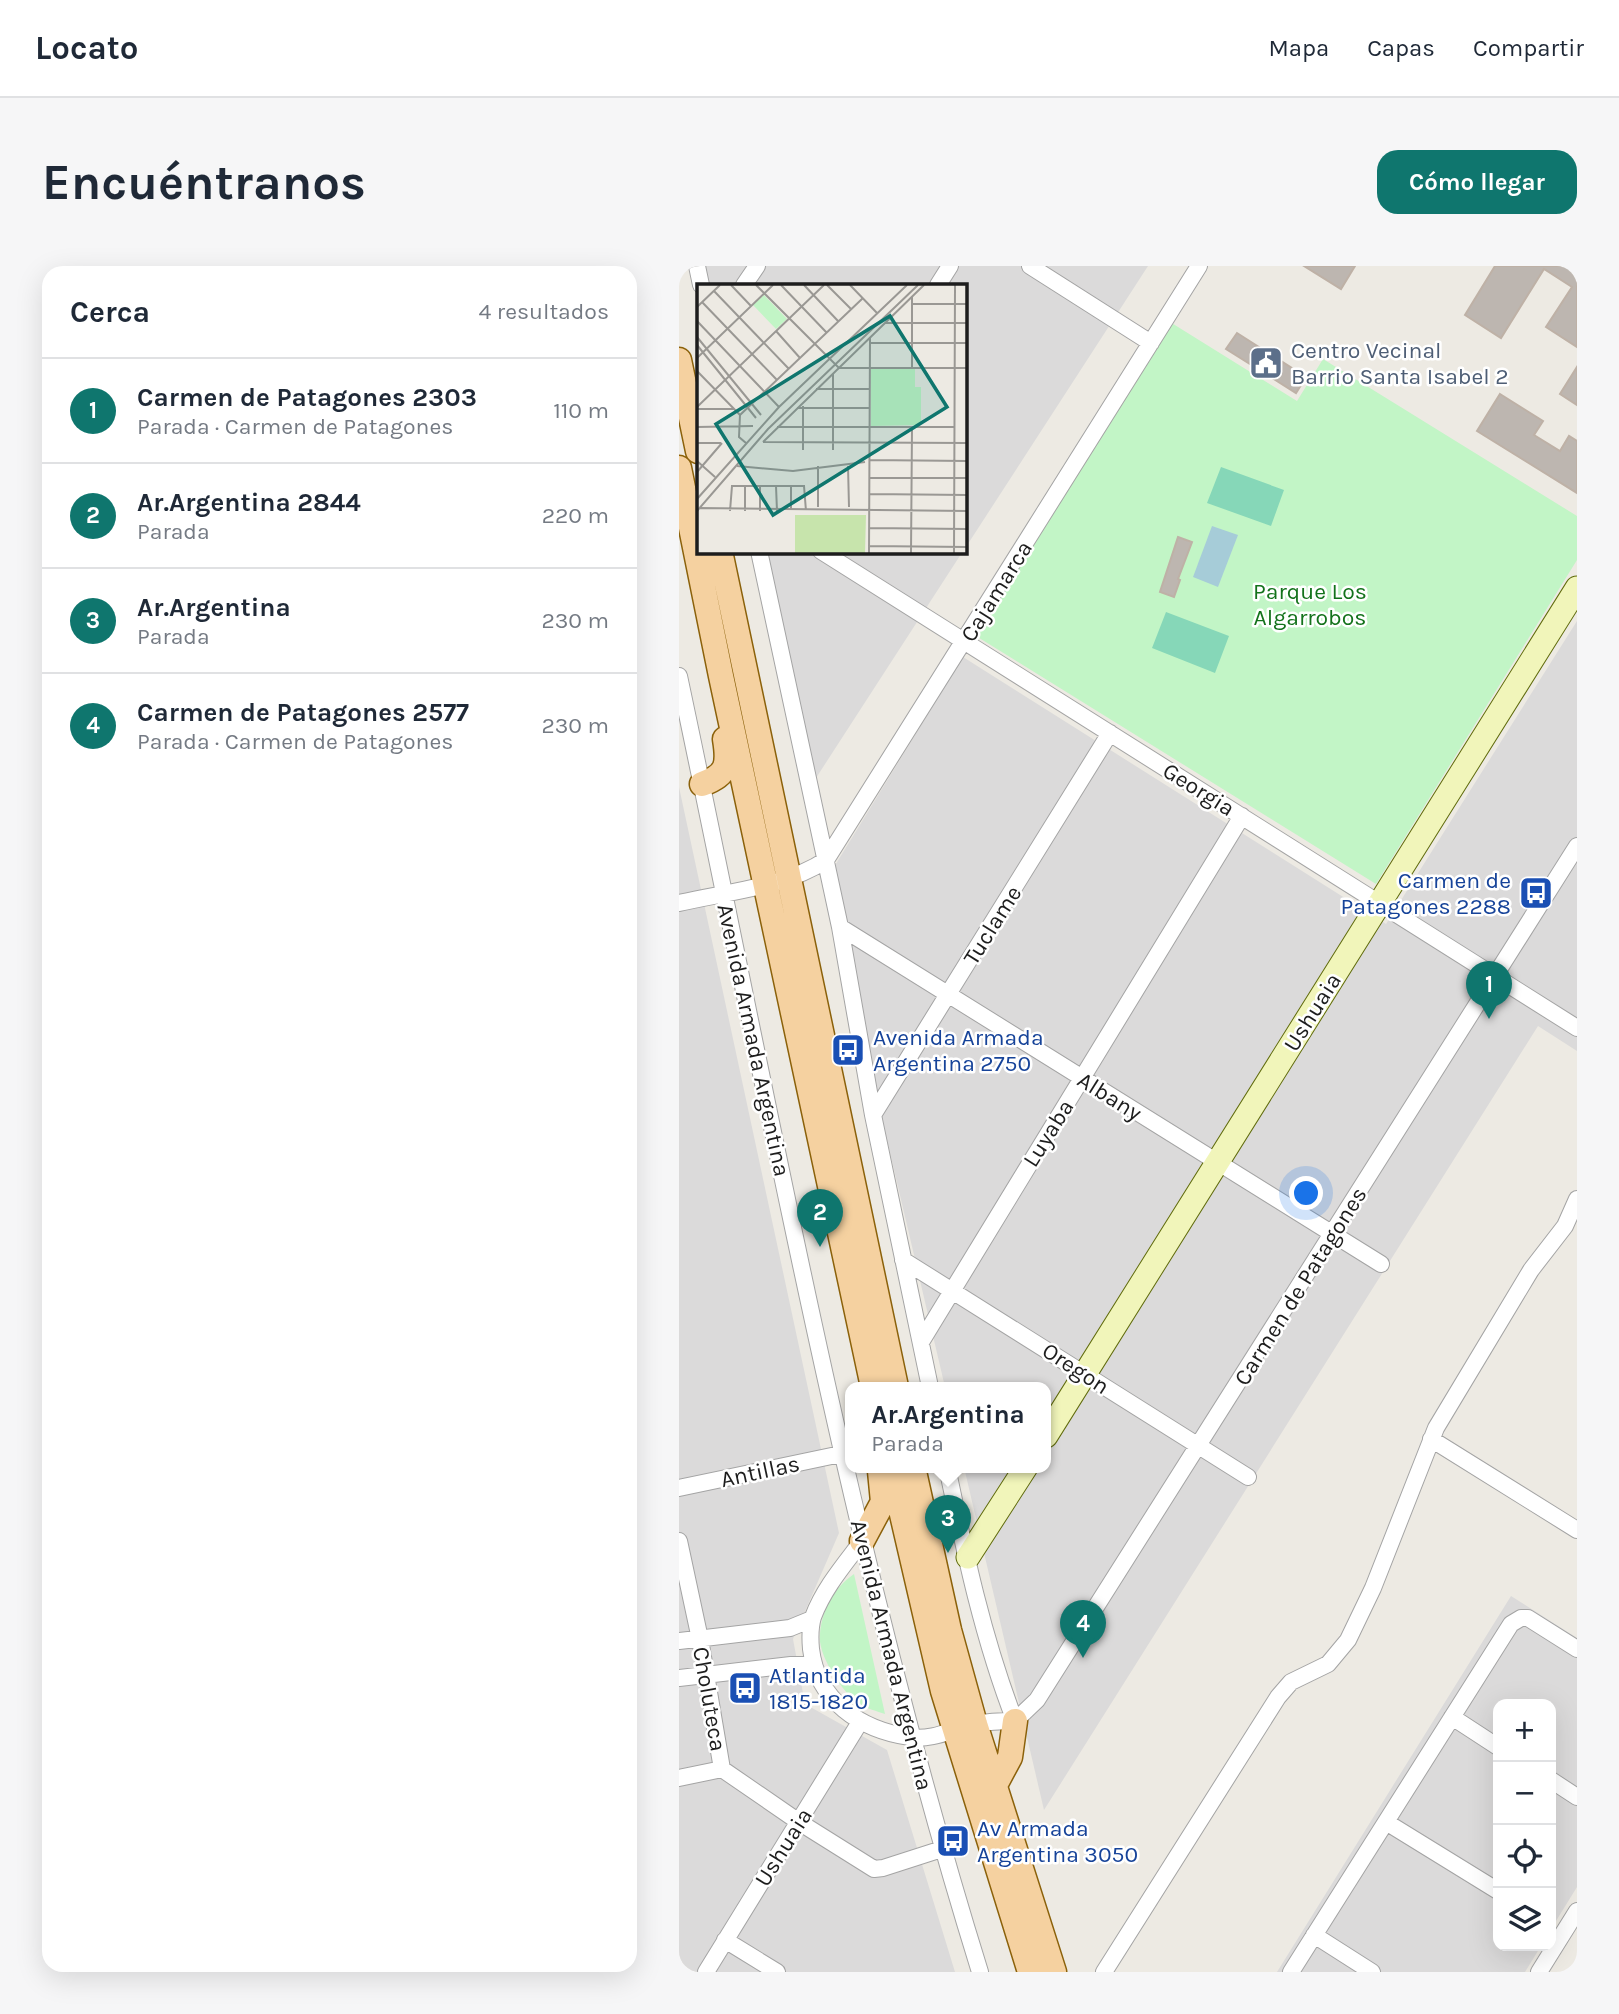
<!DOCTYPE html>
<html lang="es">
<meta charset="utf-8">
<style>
:root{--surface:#fff;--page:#f6f6f7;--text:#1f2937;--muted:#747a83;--line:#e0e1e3;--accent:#0f766e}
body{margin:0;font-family:Karla,sans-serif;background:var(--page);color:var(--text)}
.controls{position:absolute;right:21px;bottom:21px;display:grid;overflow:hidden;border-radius:14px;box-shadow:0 7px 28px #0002}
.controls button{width:63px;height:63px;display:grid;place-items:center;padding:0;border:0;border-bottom:2px solid var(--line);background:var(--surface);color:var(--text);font:35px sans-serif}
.you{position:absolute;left:628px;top:928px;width:24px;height:24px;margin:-18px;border:5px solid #fff;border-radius:50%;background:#1a73e8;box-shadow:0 0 0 10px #1a73e833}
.badge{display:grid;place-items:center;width:46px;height:46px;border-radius:50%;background:var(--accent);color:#fff;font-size:23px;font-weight:700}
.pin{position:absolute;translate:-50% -58px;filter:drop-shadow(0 2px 4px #0008)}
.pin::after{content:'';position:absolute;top:37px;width:24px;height:21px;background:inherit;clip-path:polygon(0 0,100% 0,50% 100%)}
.popup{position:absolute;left:166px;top:1116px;width:206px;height:91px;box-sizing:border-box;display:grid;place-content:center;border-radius:14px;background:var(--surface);filter:drop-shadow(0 2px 5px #0005);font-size:23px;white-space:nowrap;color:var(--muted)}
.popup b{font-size:26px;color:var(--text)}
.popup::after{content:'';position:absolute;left:50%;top:100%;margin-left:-14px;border:14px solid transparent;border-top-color:var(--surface)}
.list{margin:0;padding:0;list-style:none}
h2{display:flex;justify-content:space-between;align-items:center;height:91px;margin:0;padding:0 28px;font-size:30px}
h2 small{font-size:23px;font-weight:400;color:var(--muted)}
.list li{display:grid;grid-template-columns:46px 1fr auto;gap:21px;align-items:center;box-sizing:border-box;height:105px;padding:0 28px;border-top:2px solid var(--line)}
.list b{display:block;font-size:26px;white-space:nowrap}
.list p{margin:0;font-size:23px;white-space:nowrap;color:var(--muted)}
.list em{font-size:23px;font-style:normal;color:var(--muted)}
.icon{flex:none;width:38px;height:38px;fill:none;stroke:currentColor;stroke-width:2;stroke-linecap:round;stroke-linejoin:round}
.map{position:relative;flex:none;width:898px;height:1706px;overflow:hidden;border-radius:21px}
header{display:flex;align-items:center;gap:42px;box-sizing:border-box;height:98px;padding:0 35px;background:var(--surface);border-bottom:2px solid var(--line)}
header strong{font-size:33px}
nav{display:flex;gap:38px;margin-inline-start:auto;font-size:24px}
.intro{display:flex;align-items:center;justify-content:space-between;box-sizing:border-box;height:168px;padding:0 42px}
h1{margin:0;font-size:49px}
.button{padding:18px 32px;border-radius:21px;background:var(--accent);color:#fff;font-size:24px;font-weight:700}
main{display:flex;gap:42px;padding:0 42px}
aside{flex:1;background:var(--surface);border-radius:21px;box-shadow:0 7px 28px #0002}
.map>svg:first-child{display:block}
.residential{fill:#dbdada}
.park{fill:#c2f5c6}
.pitch{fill:#86d7b8}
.water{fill:#a6ccd8}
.building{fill:#bdb6b0;stroke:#beb1a6;stroke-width:2}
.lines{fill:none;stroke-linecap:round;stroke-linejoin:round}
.minor-casing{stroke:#a4a4a4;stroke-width:18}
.secondary-casing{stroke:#606b0c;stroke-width:25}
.primary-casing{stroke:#8b610a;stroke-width:27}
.minor{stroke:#fff;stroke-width:16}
.secondary{stroke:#f1f5ba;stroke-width:23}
.primary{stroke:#f5d1a0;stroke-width:24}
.labels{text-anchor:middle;stroke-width:5;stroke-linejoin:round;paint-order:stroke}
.service-label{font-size:23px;fill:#4e5e75;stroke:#fff;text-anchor:start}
.street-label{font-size:23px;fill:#1d1d1d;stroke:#fff}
.park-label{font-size:23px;fill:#13721b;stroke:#fff}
.transit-label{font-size:23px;fill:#164399;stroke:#fff;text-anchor:start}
.inset-road{fill:none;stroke:#9a9894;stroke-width:2}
.view{fill:#0f766e;fill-opacity:0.15;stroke:#0f766e;stroke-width:3.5}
.inset-edge{fill:none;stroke:#1d1d1d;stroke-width:3.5}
</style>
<header>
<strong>Locato</strong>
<nav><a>Mapa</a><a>Capas</a><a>Compartir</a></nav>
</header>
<div class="intro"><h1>Encuéntranos</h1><a class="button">Cómo llegar</a></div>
<main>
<aside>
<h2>Cerca<small>4 resultados</small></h2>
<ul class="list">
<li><span class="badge">1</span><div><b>Carmen de Patagones 2303</b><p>Parada · Carmen de Patagones</p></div><em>110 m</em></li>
<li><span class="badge">2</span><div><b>Ar.Argentina 2844</b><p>Parada</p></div><em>220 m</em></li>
<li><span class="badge">3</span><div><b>Ar.Argentina</b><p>Parada</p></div><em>230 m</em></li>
<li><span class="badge">4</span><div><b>Carmen de Patagones 2577</b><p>Parada · Carmen de Patagones</p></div><em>230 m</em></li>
</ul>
</aside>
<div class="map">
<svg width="898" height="1706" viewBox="0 0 898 1706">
<rect width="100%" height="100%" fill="#edeae3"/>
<path class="residential" d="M 23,0 L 469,0 L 285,284 L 285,19 L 28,19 Z
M 87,285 L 284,285 L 137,512 Z
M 898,355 L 898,785 L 859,760 L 365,1544 L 285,1201 L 367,1201 L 367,1121 L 266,1121 L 147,614 L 284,391 L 707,658 Z
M 0,521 L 160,1267 L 114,1373 L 126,1438 L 208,1484 L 276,1706 L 0,1706 Z
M 832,1330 L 898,1372 L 898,1621 L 872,1663 L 872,1438 L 819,1438 L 819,1680 L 862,1680 L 846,1706 L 598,1706 Z"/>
<path class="park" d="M 491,56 L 618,135 L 644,93 L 898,250 L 898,294 L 697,618 L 297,370 Z
M 175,1308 L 206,1448 C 198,1445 188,1443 180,1438 C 164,1427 138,1389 141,1368 C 143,1343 155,1322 175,1308 Z"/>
<path class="pitch" d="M 542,201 L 605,224 L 592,260 L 528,237 Z
M 487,346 L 550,370 L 536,407 L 473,382 Z"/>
<path class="water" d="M 533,260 L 559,269 L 539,321 L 514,311 Z"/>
<path class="building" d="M 625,0 L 676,0 L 662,23 Z
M 816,0 L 898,0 L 898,81 L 867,61 L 893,21 L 865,3 L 822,72 L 786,49 Z
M 558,67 L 627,111 L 617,127 L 547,83 Z
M 898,101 L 898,139 L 881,128 Z
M 821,128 L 864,155 L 855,169 L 881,185 L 890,170 L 898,175 L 898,227 L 798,165 Z
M 499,271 L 513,276 L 499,313 L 501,314 L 495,331 L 481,326 Z"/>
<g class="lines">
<defs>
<path id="minor" d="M 18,0 L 22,19
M 351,0 L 472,77
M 65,19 L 78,0
M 259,19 L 271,0
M 80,285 L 161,661 L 194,849 L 251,1121
M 142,285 L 898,762
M 0,410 C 92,844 169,1282 301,1706
M 0,637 C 47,626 107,621 147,594 L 520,0
M 161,661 L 702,998
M 194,849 L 431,467
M 224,994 L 569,1211
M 242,1076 L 563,550
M 752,1173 L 898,1264
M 268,1201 C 286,1287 304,1373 336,1455
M 0,1222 L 162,1188
M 0,1275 L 21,1373 L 43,1503 L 120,1556 L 195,1603 L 204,1602 L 263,1583
M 183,1275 C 165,1299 145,1322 134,1351 C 131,1361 131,1372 132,1383 C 138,1434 181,1464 231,1471 C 253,1475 277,1462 298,1458 C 311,1455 323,1455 336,1455
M 0,1375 L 111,1362 L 133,1353
M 0,1412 L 112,1399 L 134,1399
M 773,1451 L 819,1481
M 336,1455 L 358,1434 L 898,580
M 0,1512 L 43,1503
M 872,1514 L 898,1531
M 707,1556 L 819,1625
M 635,1669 L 693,1706
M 46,1674 L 98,1706
M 27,1706 L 181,1456
M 425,1706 L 599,1431 L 612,1416 L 649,1398 L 669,1374 L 694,1322 L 757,1162 L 852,1004 L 886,960 L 898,933
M 612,1706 L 832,1358 L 842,1352 L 849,1352 L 898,1383
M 860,1706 L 898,1645"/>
<path id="secondary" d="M 367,1170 L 898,322
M 289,1291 L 347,1201"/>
<path id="primary" d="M 0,94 L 19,185
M 0,202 L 42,410 L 194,1121
M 41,285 L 217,1121
M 23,518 C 49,509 50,498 46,473
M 212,1201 L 264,1425 L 351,1706
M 234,1201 L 270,1364 L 296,1458 L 375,1706
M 183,1275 L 204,1236 L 201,1205
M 316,1519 L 331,1491 L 336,1455"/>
</defs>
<use href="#minor" class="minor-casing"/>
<use href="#secondary" class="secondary-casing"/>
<use href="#primary" class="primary-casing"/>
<use href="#minor" class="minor"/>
<use href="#secondary" class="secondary"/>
<use href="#primary" class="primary"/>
</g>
<defs>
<symbol id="civic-square" viewBox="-11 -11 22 22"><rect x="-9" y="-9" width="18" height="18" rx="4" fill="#5c6f8a" stroke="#fff"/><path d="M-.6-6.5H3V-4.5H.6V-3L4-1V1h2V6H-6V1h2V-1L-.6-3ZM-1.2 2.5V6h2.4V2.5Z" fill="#fff"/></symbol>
<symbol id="bus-square" viewBox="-11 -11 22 22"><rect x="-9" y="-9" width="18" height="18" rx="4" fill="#1a4fb4" stroke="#fff"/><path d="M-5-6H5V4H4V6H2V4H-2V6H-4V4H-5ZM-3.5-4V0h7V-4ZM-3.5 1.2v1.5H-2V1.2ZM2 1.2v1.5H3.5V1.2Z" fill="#fff"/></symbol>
</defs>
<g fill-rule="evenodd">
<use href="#civic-square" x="568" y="78" width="38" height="38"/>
<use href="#bus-square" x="838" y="608" width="38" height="38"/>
<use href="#bus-square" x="150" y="765" width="38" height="38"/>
<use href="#bus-square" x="47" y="1403" width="38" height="38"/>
<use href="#bus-square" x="255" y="1556" width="38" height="38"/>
</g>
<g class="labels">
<g class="service-label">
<text x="612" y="92">Centro Vecinal<tspan x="612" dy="26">Barrio Santa Isabel 2</tspan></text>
</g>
<g class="street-label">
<text transform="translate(317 325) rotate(-58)" y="8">Cajamarca</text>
<text transform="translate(520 523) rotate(32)" y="8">Georgia</text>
<text transform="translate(313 659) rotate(-58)" y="8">Tuclame</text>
<text transform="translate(633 746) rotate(-58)" y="8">Ushuaia</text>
<text transform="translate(75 774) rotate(78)" y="8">Avenida Armada Argentina</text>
<text transform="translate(431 830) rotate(32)" y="8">Albany</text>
<text transform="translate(369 867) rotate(-58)" y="8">Luyaba</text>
<text transform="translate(621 1020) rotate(-58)" y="8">Carmen de Patagones</text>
<text transform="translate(397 1102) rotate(33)" y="8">Oregon</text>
<text transform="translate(81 1205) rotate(-12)" y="8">Antillas</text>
<text transform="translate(213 1389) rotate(76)" y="8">Avenida Armada Argentina</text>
<text transform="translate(31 1433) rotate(80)" y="8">Choluteca</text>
<text transform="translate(104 1581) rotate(-58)" y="8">Ushuaia</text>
</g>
<g class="park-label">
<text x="631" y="333">Parque Los<tspan x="631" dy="26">Algarrobos</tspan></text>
</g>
<g class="transit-label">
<text x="832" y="622" text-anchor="end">Carmen de<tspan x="832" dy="26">Patagones 2288</tspan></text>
<text x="194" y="779">Avenida Armada<tspan x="194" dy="26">Argentina 2750</tspan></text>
<text x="90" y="1417">Atlantida<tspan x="90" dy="26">1815-1820</tspan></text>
<text x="298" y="1570">Av Armada<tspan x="298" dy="26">Argentina 3050</tspan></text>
</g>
</g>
<g transform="translate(18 18)">
<rect width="270" height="270" fill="#edeae3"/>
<path d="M 98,231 L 169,231 L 168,269 L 98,269 Z" fill="#c7e4ac"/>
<path d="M 67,11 L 90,35 L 79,45 L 56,21 ZM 174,85 L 218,85 L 218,103 L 224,103 L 224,141 L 174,142 Z" fill="#c2f5c6"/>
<path class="inset-road" d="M 34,1 L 54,22M 59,1 L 142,84 L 270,84M 84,1 L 130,49M 107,1 L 141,37M 130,1 L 154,25M 153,1 L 180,29M 17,7 L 92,85M 5,18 L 80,96M 215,20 L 270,20M 0,23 L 23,1M 0,37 L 82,123M 188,39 L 270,39M 79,47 L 103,74M 0,53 L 64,131M 173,59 L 270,59M 0,61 L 59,134M 0,74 L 76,1M 215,84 L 215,13M 0,87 L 43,131M 136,90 L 136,166M 119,105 L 172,105M 0,123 L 127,1M 100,124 L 172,124M 0,125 L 37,125M 0,143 L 56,142M 80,143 L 257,143M 66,158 L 227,1M 66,158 L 270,159M 0,159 L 24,159M 49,159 L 42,153 L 43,131 L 166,14M 106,166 L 106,122M 172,176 L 270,177M 0,177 L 18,193M 40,182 L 96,187 L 168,178M 121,182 L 121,223M 151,182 L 152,223M 0,188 L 25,159M 172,194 L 270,194M 63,202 L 63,227M 79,202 L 80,227M 172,210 L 270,211M 0,215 L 82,123 L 210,1M 2,224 L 270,227M 0,227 L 71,145 L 221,1M 33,227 L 35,202 L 107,202 L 109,227M 48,227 L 48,202M 94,227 L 94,202M 172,244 L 270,245M 172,262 L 270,263M 172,269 L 173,54M 214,269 L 215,144M 257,269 L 258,1"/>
<path class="view" d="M 193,32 L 250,123 L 76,231 L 19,140 Z"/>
<rect width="270" height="270" class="inset-edge"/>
</g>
</svg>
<div class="controls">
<button>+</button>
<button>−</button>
<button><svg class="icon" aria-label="locate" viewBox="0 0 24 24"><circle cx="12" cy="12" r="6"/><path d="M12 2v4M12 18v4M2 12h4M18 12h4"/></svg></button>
<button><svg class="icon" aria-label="layers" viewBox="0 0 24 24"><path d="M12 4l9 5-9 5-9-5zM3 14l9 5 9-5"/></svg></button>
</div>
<div class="you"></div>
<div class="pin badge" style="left:810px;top:753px">1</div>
<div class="pin badge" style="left:141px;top:981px">2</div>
<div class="pin badge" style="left:269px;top:1287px">3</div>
<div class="popup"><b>Ar.Argentina</b>Parada</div>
<div class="pin badge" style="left:404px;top:1392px">4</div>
</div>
</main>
